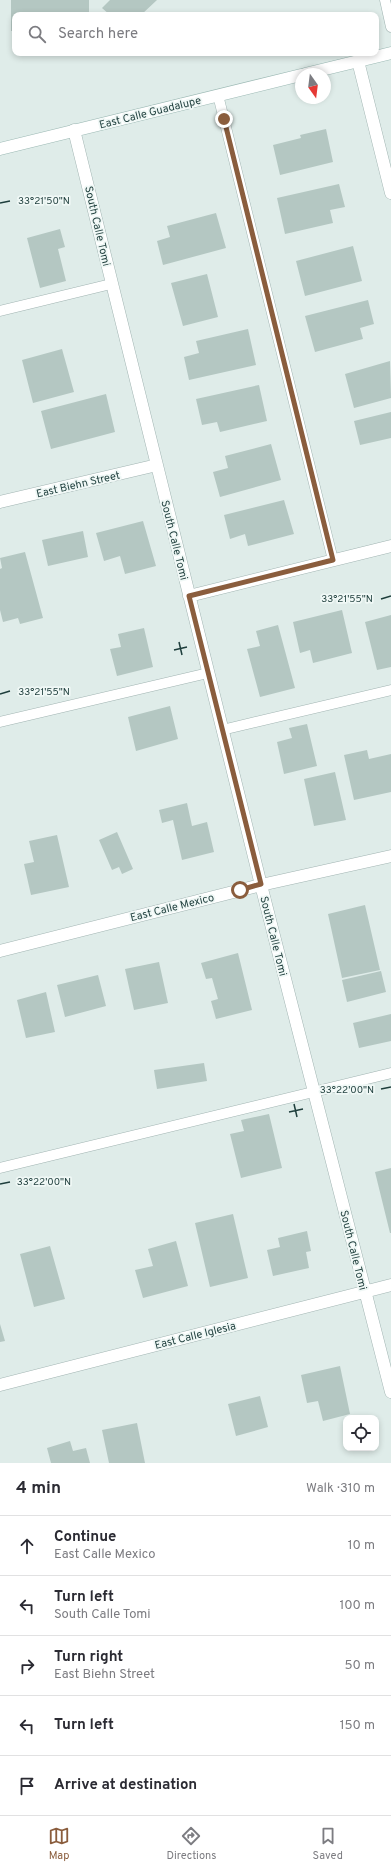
<!DOCTYPE html>
<meta charset="utf-8">
<style>
:root{--surface:#fff;--page:#f7f7f7;--text:#2b2b33;--muted:#7c7c81;--line:#e1e1e2;--accent:#8a5d3d}
body{margin:0;font-family:Overpass,sans-serif;background:var(--page);color:var(--text)}
.controls{position:absolute;right:12px;bottom:12px;display:grid;overflow:hidden;border-radius:8px;box-shadow:0 2px 6px #0003}
.controls button{width:36px;height:36px;display:grid;place-items:center;padding:0;border:0;border-bottom:1px solid var(--line);background:var(--surface);color:var(--text);font:20px sans-serif}
.compass{position:absolute;left:295px;top:68px;width:36px;height:36px;border-radius:50%;background:var(--surface);box-shadow:0 2px 6px #0003;rotate:166deg}
.stop{position:absolute;width:12px;height:12px;margin:-9px;border:3px solid #8a5d3d;border-radius:50%;background:#fff}
.stop.end{background:#8a5d3d;border-color:#fff;box-shadow:0 1px 4px #0008}
.list{margin:0;padding:0;list-style:none}
h2{display:flex;justify-content:space-between;align-items:center;height:52px;margin:0;padding:0 16px;font-size:17px}
h2 small{font-size:13px;font-weight:400;color:var(--muted)}
.list li{display:grid;grid-template-columns:26px 1fr auto;gap:12px;align-items:center;box-sizing:border-box;height:60px;padding:0 16px;border-top:1px solid var(--line)}
.list b{display:block;font-size:15px;white-space:nowrap}
.list p{margin:0;font-size:13px;white-space:nowrap;color:var(--muted)}
.list em{font-size:13px;font-style:normal;color:var(--muted)}
.icon{flex:none;width:22px;height:22px;fill:none;stroke:currentColor;stroke-width:2;stroke-linecap:round;stroke-linejoin:round}
.map{position:relative;flex:none;width:391px;height:1463px;overflow:hidden}
.search{position:absolute;background:var(--surface);box-shadow:0 2px 6px #0003;left:12px;right:12px;top:12px;height:44px;display:flex;align-items:center;gap:10px;box-sizing:border-box;padding:0 14px;border-radius:8px;color:var(--muted);font-size:15px}
.sheet{height:352px;background:var(--surface)}
nav{display:flex;justify-content:space-around;align-items:center;box-sizing:border-box;height:56px;border-top:1px solid var(--line);background:var(--surface);font-size:11px;color:var(--muted)}
nav a{display:grid;justify-items:center;gap:2px}
nav .on{color:var(--accent)}
.map>svg:first-child{display:block}
.building{fill:#b4c7c2}
.lines{fill:none;stroke-linecap:round;stroke-linejoin:round}
.lane-casing{stroke:#a1b4b2;stroke-width:11}
.street-casing{stroke:#a1b4b2;stroke-width:13}
.secondary-casing{stroke:#9cb9b4;stroke-width:13}
.lane{stroke:#fff;stroke-width:10}
.street{stroke:#fff;stroke-width:12}
.secondary{stroke:#fff;stroke-width:12}
.route{stroke:#8a5d3d;stroke-width:5}
.ticks{fill:none;stroke:#1e3e3c;stroke-width:1.5}
.labels{text-anchor:middle;stroke-width:3.5;stroke-linejoin:round;paint-order:stroke}
.street-label{font-size:11px;fill:#1e3e3c;stroke:#f0f8f6}
.ticks-label{font-size:10px;text-anchor:middle;fill:#1e3e3c;stroke:#f0f8f6;stroke-width:3.5;stroke-linejoin:round;paint-order:stroke}
</style>
<div class="map">
<svg width="391" height="1463" viewBox="0 0 391 1463">
<rect width="100%" height="100%" fill="#dfece9"/>
<path class="building" d="M 11,0 L 89,0 L 89,15 L 15,15 L 15,31 L 11,31 Z
M 110,0 L 157,0 L 141,15 L 110,15 L 102,8 Z
M 326,129 L 333,162 L 280,175 L 273,145 L 301,138 L 300,135 Z
M 339,184 L 345,207 L 330,210 L 333,223 L 285,234 L 277,198 Z
M 216,213 L 226,248 L 163,265 L 157,241 L 170,237 L 167,226 Z
M 60,229 L 65,247 L 58,249 L 66,281 L 40,288 L 27,238 Z
M 353,246 L 362,281 L 305,296 L 296,261 Z
M 207,274 L 218,317 L 183,326 L 171,283 Z
M 368,300 L 374,324 L 360,328 L 363,339 L 315,352 L 305,316 Z
M 248,329 L 256,365 L 189,380 L 184,357 L 199,353 L 196,341 Z
M 62,349 L 74,392 L 33,403 L 22,360 Z
M 390,361 L 391,398 L 354,408 L 345,374 Z
M 259,385 L 267,421 L 220,432 L 217,422 L 202,425 L 196,399 Z
M 106,394 L 115,432 L 51,449 L 41,411 Z
M 391,412 L 391,438 L 360,445 L 354,421 Z
M 271,444 L 281,480 L 220,497 L 213,472 L 228,468 L 225,456 Z
M 284,500 L 294,534 L 248,546 L 245,534 L 230,539 L 224,515 Z
M 143,521 L 156,566 L 125,574 L 120,556 L 104,561 L 96,533 Z
M 83,531 L 88,557 L 48,566 L 42,540 Z
M 25,552 L 43,618 L 20,624 L 18,618 L 3,622 L 0,610 L 0,569 L 2,568 L 0,558 Z
M 342,610 L 352,653 L 313,663 L 310,650 L 300,653 L 293,622 Z
M 391,615 L 391,667 L 377,670 L 365,622 Z
M 278,625 L 295,688 L 260,697 L 247,649 L 260,646 L 256,631 Z
M 144,628 L 153,667 L 117,676 L 110,649 L 121,647 L 118,634 Z
M 170,706 L 178,739 L 136,751 L 128,717 Z
M 307,724 L 317,766 L 284,774 L 277,742 L 292,738 L 289,728 Z
M 367,750 L 369,759 L 391,754 L 391,792 L 354,800 L 344,755 Z
M 335,772 L 346,820 L 314,826 L 304,779 Z
M 187,803 L 192,826 L 207,822 L 214,852 L 182,860 L 173,820 L 162,823 L 159,810 Z
M 117,832 L 133,869 L 122,874 L 119,867 L 112,870 L 99,840 Z
M 57,835 L 69,887 L 31,895 L 24,864 L 34,862 L 29,841 Z
M 365,905 L 380,970 L 342,978 L 328,914 Z
M 238,953 L 252,1010 L 216,1019 L 211,1001 L 218,999 L 212,978 L 206,979 L 201,963 Z
M 159,962 L 168,1003 L 134,1010 L 125,969 Z
M 381,971 L 386,992 L 347,1002 L 342,980 Z
M 98,975 L 106,1006 L 65,1017 L 57,985 Z
M 46,992 L 55,1032 L 26,1038 L 17,1000 Z
M 391,1014 L 391,1041 L 359,1048 L 353,1023 Z
M 204,1063 L 207,1081 L 157,1089 L 154,1070 Z
M 269,1114 L 282,1168 L 241,1178 L 230,1134 L 244,1131 L 241,1120 Z
M 391,1168 L 391,1233 L 390,1233 L 375,1172 Z
M 233,1214 L 248,1278 L 210,1287 L 195,1223 Z
M 307,1231 L 311,1251 L 306,1252 L 309,1268 L 273,1276 L 267,1250 L 280,1247 L 278,1238 Z
M 176,1241 L 188,1286 L 143,1298 L 135,1270 L 153,1266 L 148,1249 Z
M 50,1246 L 65,1299 L 34,1307 L 20,1254 Z
M 0,1324 L 5,1341 L 0,1342 Z
M 340,1366 L 350,1414 L 323,1421 L 318,1401 L 307,1403 L 301,1375 Z
M 260,1396 L 268,1427 L 236,1436 L 228,1404 Z
M 137,1423 L 145,1463 L 109,1463 L 102,1430 Z
M 70,1441 L 73,1451 L 86,1448 L 90,1463 L 51,1463 L 47,1448 Z"/>
<g class="lines">
<defs>
<path id="lane" d="M 385,0 L 391,27
M 218,95 L 333,560
M 0,311 L 111,284
M 0,722 L 208,673
M 222,730 L 391,690
M 0,1168 L 391,1073"/>
<path id="street" d="M 358,61 L 391,193
M 74,130 L 261,885 L 391,1392
M 0,502 L 157,465
M 189,596 L 391,546
M 0,951 L 261,885 L 391,856
M 0,1385 L 391,1285"/>
<path id="secondary" d="M 305,74 L 391,53
M 0,149 L 301,75"/>
</defs>
<use href="#lane" class="lane-casing"/>
<use href="#street" class="street-casing"/>
<use href="#secondary" class="secondary-casing"/>
<use href="#lane" class="lane"/>
<use href="#street" class="street"/>
<use href="#secondary" class="secondary"/>
</g>
<g class="lines">
<path class="route" d="M 224,119 L 333,560 L 189,596 L 261,884 L 240,890"/>
</g>
<path class="ticks" d="M 0,203 L 10,201M 381,599 L 391,596M 179,642 L 182,655M 174,650 L 187,647M 0,694 L 10,691M 381,1089 L 391,1087M 294,1104 L 297,1117M 289,1112 L 303,1109M 0,1184 L 10,1182"/>
<g class="labels">
<g class="street-label">
<text transform="translate(150 112) rotate(-14)" y="4">East Calle Guadalupe</text>
<text transform="translate(98 226) rotate(77)" y="4">South Calle Tomi</text>
<text transform="translate(78 484) rotate(-13)" y="4">East Biehn Street</text>
<text transform="translate(175 540) rotate(76)" y="4">South Calle Tomi</text>
<text transform="translate(172 907) rotate(-14)" y="4">East Calle Mexico</text>
<text transform="translate(274 936) rotate(76)" y="4">South Calle Tomi</text>
<text transform="translate(354 1250) rotate(76)" y="4">South Calle Tomi</text>
<text transform="translate(195 1335) rotate(-14)" y="4">East Calle Iglesia</text>
</g>
</g>
<g class="ticks-label">
<text x="44" y="204">33°21'50"N</text>
<text x="347" y="602">33°21'55"N</text>
<text x="44" y="695">33°21'55"N</text>
<text x="347" y="1093">33°22'00"N</text>
<text x="44" y="1185">33°22'00"N</text>
</g>
</svg>
<div class="controls">
<button><svg class="icon" aria-label="locate" viewBox="0 0 24 24"><circle cx="12" cy="12" r="6"/><path d="M12 2v4M12 18v4M2 12h4M18 12h4"/></svg></button>
</div>
<svg class="compass" viewBox="-18 -18 36 36"><path d="M0-13l5 13h-10z" fill="#e53935"/><path d="M0 13l5-13h-10z" fill="#7c7c81"/></svg>
<div class="stop" style="left:240px;top:890px"></div>
<div class="stop end" style="left:224px;top:119px"></div>
<div class="search"><svg class="icon" aria-label="search" viewBox="0 0 24 24"><circle cx="10" cy="10" r="6"/><path d="M15 15l6 6"/></svg>Search here</div>
</div>
<section class="sheet">
<h2>4 min<small>Walk · 310 m</small></h2>
<ul class="list">
<li><svg class="icon" aria-label="ahead" viewBox="0 0 24 24"><path d="M12 20V5M6 11l6-6 6 6"/></svg><div><b>Continue</b><p>East Calle Mexico</p></div><em>10 m</em></li>
<li><svg class="icon" aria-label="left" viewBox="0 0 24 24"><path d="M17 20v-9H6M10 6l-5 5 5 5"/></svg><div><b>Turn left</b><p>South Calle Tomi</p></div><em>100 m</em></li>
<li><svg class="icon" aria-label="right" viewBox="0 0 24 24"><path d="M7 20v-9h11M14 6l5 5-5 5"/></svg><div><b>Turn right</b><p>East Biehn Street</p></div><em>50 m</em></li>
<li><svg class="icon" aria-label="left" viewBox="0 0 24 24"><path d="M17 20v-9H6M10 6l-5 5 5 5"/></svg><div><b>Turn left</b></div><em>150 m</em></li>
<li><svg class="icon" aria-label="arrive" viewBox="0 0 24 24"><path d="M6 21V4h12l-3 4 3 4H6"/></svg><div><b>Arrive at destination</b></div></li>
</ul>
</section>
<nav>
<a class="on"><svg class="icon" aria-label="map" viewBox="0 0 24 24"><path d="M3 6l6-2 6 2 6-2v14l-6 2-6-2-6 2zM9 4v14M15 6v14"/></svg>Map</a>
<a><svg class="icon" aria-label="directions" viewBox="0 0 24 24"><path d="M12 3l9 9-9 9-9-9zM9 14v-3h6M13 9l2 2-2 2"/></svg>Directions</a>
<a><svg class="icon" aria-label="saved" viewBox="0 0 24 24"><path d="M7 4h10v16l-5-4-5 4z"/></svg>Saved</a>
</nav>
